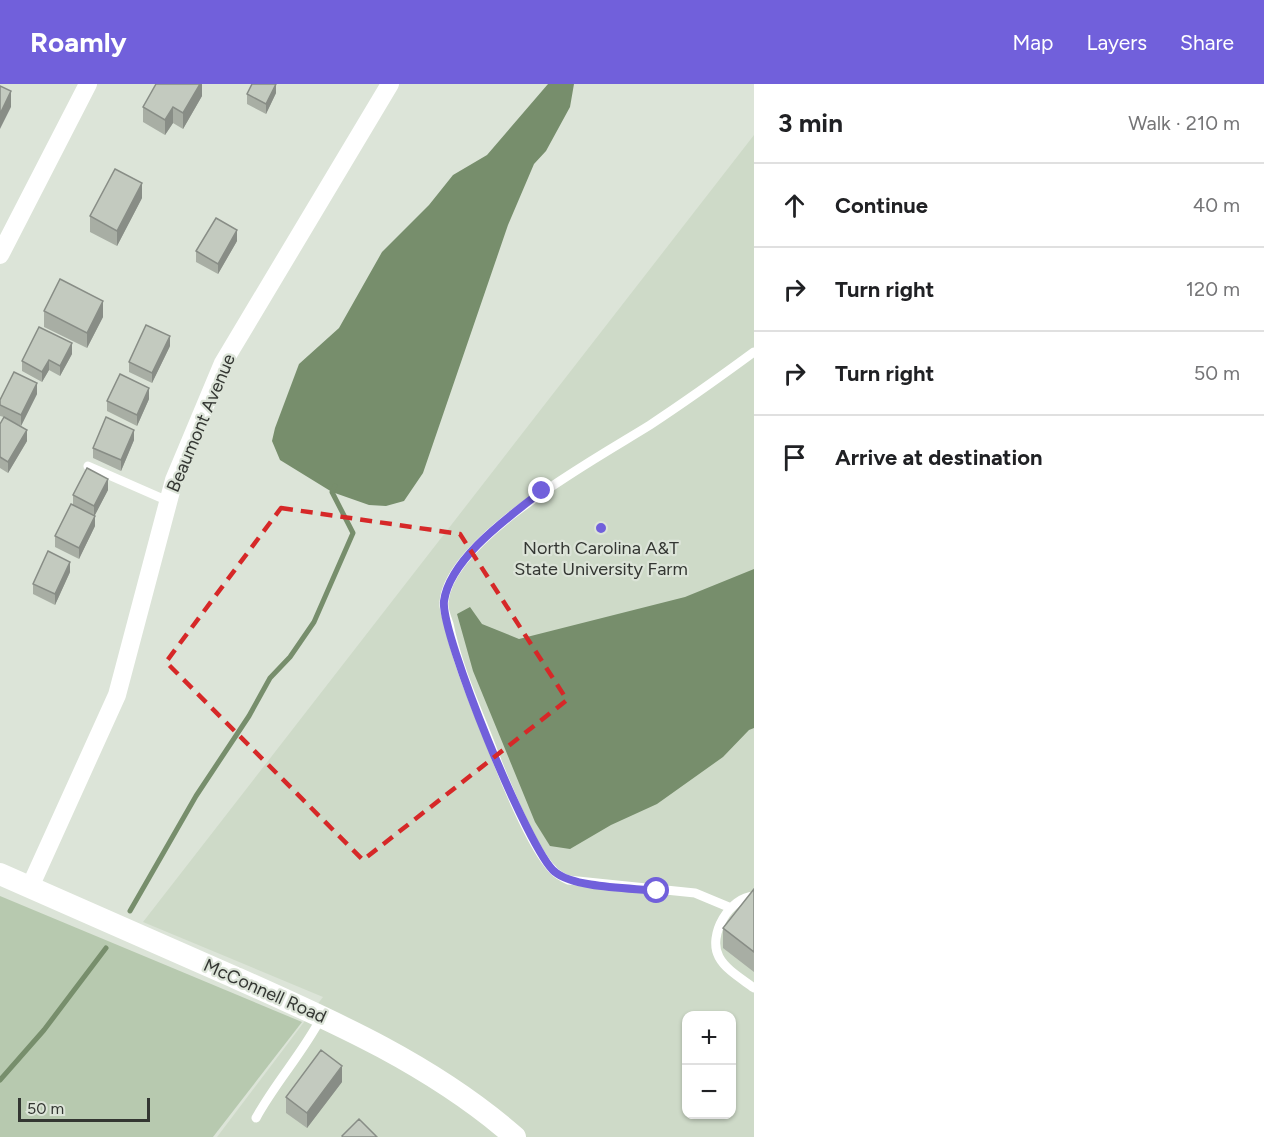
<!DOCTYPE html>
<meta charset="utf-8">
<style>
:root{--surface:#fff;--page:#f2f2f2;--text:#202124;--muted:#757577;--line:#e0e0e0;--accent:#7160db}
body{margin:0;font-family:Figtree,sans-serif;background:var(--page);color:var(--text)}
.controls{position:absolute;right:18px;bottom:18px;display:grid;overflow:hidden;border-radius:12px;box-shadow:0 2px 4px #0004}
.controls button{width:54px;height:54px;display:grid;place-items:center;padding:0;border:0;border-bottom:2px solid var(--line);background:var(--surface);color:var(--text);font:30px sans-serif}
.scale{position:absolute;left:18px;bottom:15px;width:132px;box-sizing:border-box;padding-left:6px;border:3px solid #333632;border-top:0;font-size:16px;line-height:21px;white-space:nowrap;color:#333632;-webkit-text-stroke:4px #dce4d8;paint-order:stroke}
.stop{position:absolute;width:18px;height:18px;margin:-14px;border:4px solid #7160db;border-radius:50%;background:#fff}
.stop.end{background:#7160db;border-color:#fff;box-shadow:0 2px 6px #0008}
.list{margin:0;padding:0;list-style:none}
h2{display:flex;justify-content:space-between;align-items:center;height:78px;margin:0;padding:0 24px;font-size:26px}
h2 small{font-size:20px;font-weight:400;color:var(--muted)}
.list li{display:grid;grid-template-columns:39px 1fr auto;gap:18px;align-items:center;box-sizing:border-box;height:84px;padding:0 24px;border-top:2px solid var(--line)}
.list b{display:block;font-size:22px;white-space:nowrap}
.list em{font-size:20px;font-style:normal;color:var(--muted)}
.icon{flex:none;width:33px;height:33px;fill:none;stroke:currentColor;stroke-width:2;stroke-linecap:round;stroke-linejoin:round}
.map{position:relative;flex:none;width:754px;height:1053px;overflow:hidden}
header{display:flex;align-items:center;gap:36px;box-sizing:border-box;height:84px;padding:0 30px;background:var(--accent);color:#fff}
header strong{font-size:28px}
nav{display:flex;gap:33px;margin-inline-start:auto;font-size:21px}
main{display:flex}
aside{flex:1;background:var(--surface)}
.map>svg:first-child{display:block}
.built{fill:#cedac8;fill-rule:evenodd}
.green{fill:#b7c9af}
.water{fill:#778e6c}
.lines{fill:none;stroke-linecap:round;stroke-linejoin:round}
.stream{stroke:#778e6c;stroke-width:5}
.service{stroke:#fff;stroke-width:9}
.minor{stroke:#fff;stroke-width:18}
.tertiary{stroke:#fff;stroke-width:22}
.wall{fill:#a8aea4}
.shaded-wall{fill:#888d86}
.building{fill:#c3cabf;stroke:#888d86;stroke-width:1.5}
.route{stroke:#7160db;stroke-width:8}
.marked{fill:none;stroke:#d62828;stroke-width:4.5;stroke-dasharray:12 8;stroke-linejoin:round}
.poi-dot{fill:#7160db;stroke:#dce4d8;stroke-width:2}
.labels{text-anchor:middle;stroke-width:4.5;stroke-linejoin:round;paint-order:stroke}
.street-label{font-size:18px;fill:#333632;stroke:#dce4d8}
.poi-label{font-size:18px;fill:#333632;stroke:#dce4d8}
</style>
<header>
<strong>Roamly</strong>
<nav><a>Map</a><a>Layers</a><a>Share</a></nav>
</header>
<main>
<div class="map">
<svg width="754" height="1053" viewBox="0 0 754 1053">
<rect width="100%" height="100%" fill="#dce4d8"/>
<path class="built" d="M 754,51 L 754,1053 L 217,1053 L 323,913 L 143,838 ZM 686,932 L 732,932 L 732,1030 L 686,1030 Z"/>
<path class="green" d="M 0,812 L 302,938 L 213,1053 L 0,1053 Z"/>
<path class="water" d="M 548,0 L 574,0 L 570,23 L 546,67 L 534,80 L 508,141 L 423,389 L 404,417 L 386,422 L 369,421 L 332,408 L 280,376 L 272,357 L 275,344 L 299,280 L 339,244 L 382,168 L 429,121 L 453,91 L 487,71 Z
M 754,485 L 754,644 L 749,646 L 723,673 L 657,720 L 611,741 L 570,765 L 550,762 L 535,738 L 473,587 L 457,530 L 470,523 L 482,540 L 519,555 L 685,513 Z"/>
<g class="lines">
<path class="stream" d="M 130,827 L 196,712 L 249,632 L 270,594 L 290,573 L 314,538 L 353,449 L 332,408 L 335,402
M 0,996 L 44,946 L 106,864"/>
<path class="service" d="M 88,382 L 168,417
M 754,812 C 730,813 707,851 719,873 C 726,886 742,895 754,904
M 731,824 L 695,809 L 568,796 C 563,793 557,791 553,786 C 531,764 501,688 489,656 C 474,618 457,580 449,540 C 447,534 443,525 444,518 C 449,454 599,373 650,341 C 685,318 720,293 754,268
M 256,1034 C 275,999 302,970 321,934"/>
<path class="minor" d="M 0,171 L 88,0
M 30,803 L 117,611 L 174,396 L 223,279 L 390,0"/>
<path class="tertiary" d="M 0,790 C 78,825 156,859 234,893 C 333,937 433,981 515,1053"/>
</g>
<path class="wall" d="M 202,0 L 202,12 L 183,45 L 173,39 L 165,51 L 143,38 L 143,23 Z
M 276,0 L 276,9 L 266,30 L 247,20 L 247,10 Z
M 142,114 L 117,162 L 90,148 L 90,132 Z
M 237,157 L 218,190 L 196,178 L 196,167 Z
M 44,227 L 103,233 L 87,264 L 44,243 Z
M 170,262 L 152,299 L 129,288 L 129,278 Z
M 72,270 L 60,292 L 49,286 L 42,298 L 22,287 L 22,277 Z
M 37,310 L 21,342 L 9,336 L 27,357 L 8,389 L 0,384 L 0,340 L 4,333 L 0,332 L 0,316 Z
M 149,315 L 137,342 L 107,327 L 107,317 Z
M 134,356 L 121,387 L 93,374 L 93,364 Z
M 108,406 L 94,432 L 95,442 L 79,475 L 55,463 L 55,452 L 73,421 L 73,411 Z
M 70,488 L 55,521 L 33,510 L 33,500 Z
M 754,805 L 754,888 L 723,864 L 723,844 Z
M 342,998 L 307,1044 L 286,1029 L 286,1013 Z"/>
<path class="shaded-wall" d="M 200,0 L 202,0 L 202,12 L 183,45 L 183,29 Z
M 276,0 L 276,9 L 266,30 L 266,20 Z
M 11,7 L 11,23 L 0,45 L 0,30 Z
M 173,23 L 173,39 L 165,51 L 165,36 Z
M 142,99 L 142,114 L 117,162 L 117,147 Z
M 237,146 L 237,157 L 218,190 L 218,180 Z
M 103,217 L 103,233 L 87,264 L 87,249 Z
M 170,252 L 170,262 L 152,299 L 152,289 Z
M 72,259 L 72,270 L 60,292 L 60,282 Z
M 49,276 L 49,286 L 42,298 L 42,288 Z
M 37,299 L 37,310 L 21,342 L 21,331 Z
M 149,304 L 149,315 L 137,342 L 137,331 Z
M 27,346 L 27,357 L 8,389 L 8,378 Z
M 134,346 L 134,356 L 121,387 L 121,376 Z
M 108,395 L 108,406 L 94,433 L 94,422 Z
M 95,432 L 95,442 L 79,475 L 79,464 Z
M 70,478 L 70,488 L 55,521 L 55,510 Z
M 342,982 L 342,998 L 307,1044 L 307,1029 Z"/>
<path class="building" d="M 156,0 L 200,0 L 183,29 L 173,23 L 165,36 L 143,23 Z
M 252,0 L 276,0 L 266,20 L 247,10 Z
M 0,2 L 11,7 L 0,30 Z
M 115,85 L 142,99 L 117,147 L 90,132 Z
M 216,134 L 237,146 L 218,180 L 196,167 Z
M 60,195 L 103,217 L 87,249 L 44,227 Z
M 146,241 L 170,252 L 152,289 L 129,278 Z
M 39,243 L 72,259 L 60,282 L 49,276 L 42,288 L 22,277 Z
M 14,288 L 37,299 L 21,331 L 0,321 L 0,316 Z
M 120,290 L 149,304 L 137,331 L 107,317 Z
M 4,333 L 27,346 L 8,378 L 0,373 L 0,340 Z
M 106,333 L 134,346 L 121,376 L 93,364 Z
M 87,384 L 108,395 L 94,422 L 73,411 Z
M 71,420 L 95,432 L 79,464 L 55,452 Z
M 48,467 L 70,478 L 55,510 L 33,500 Z
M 754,805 L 754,868 L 723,844 Z
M 321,966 L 342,982 L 307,1029 L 286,1013 Z
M 359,1035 L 377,1053 L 343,1053 L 342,1052 Z"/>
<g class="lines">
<path class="route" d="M 542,407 C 510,432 450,474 444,517 C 440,549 529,768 555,788 C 574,804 631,804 657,807"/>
</g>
<path class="marked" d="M 281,424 L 460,450 L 567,616 L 363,776 L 166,578 Z"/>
<circle class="poi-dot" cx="601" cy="444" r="6"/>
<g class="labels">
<g class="street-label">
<text transform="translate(201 339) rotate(-67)" y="6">Beaumont Avenue</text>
<text transform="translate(265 907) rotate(24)" y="6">McConnell Road</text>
</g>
<g class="poi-label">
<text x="601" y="470">North Carolina A&amp;T<tspan x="601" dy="21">State University Farm</tspan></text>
</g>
</g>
</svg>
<div class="controls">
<button>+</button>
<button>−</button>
</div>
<div class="scale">50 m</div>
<div class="stop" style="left:657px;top:807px"></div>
<div class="stop end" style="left:542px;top:407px"></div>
</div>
<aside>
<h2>3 min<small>Walk · 210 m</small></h2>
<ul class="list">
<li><svg class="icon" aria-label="ahead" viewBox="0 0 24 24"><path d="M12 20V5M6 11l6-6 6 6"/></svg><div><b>Continue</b></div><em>40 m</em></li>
<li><svg class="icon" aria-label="right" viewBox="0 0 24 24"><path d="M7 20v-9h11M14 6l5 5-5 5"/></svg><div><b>Turn right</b></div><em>120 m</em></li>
<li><svg class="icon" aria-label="right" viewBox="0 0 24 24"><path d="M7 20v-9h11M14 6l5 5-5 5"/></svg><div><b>Turn right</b></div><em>50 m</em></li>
<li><svg class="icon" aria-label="arrive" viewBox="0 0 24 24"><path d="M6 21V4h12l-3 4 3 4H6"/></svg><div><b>Arrive at destination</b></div></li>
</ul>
</aside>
</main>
